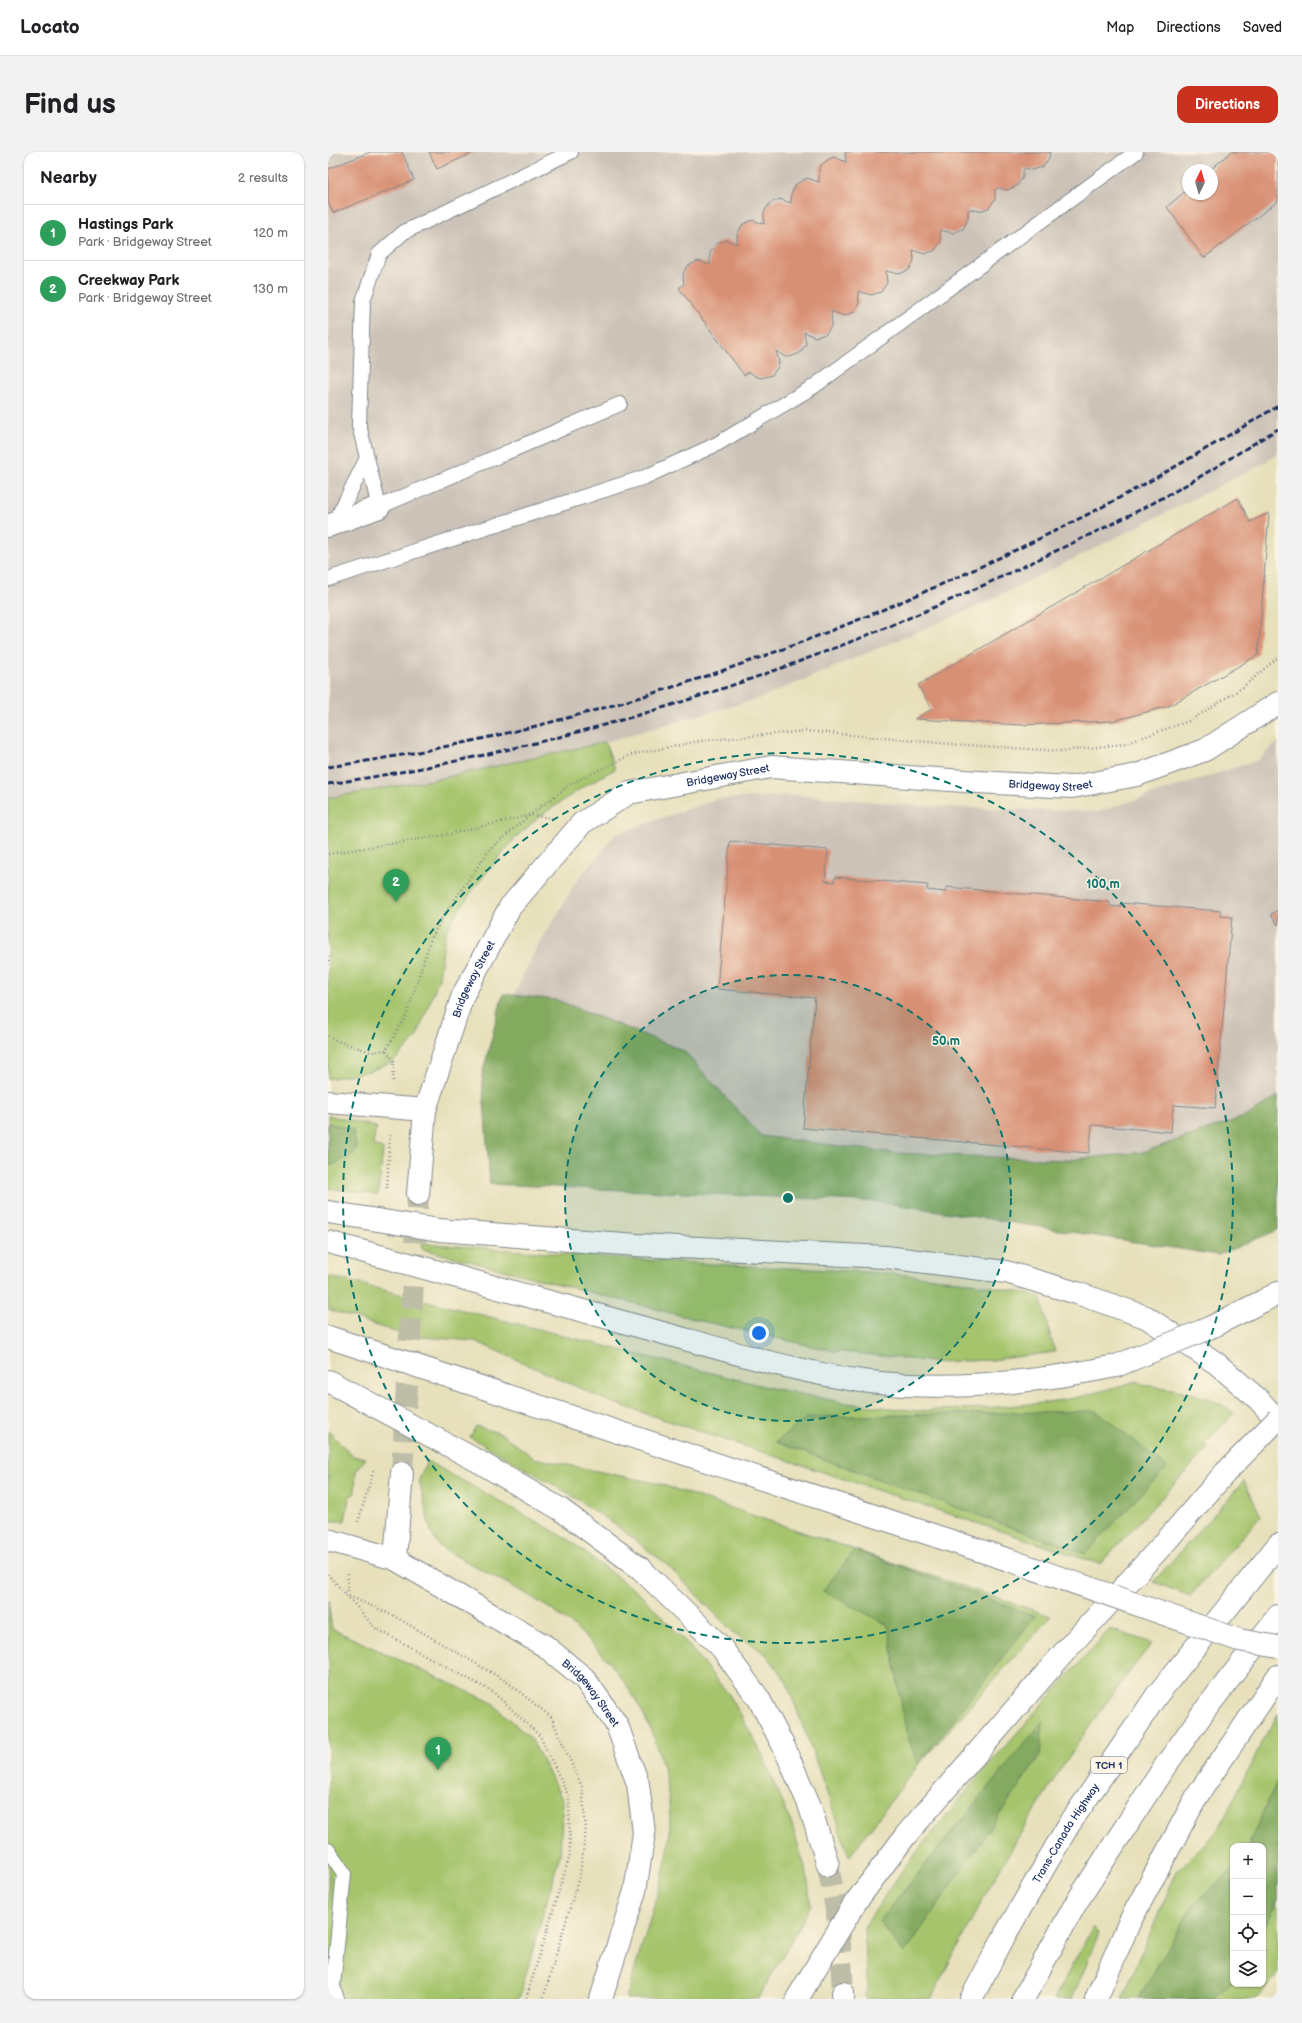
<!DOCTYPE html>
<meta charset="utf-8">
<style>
:root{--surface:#fff;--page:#f2f2f2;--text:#202124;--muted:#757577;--line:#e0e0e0;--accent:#c8321e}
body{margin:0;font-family:"Balsamiq Sans",sans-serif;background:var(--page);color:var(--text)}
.controls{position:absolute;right:12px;bottom:12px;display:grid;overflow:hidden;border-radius:8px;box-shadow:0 1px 3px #0004}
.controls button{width:36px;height:36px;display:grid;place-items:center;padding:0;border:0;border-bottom:1px solid var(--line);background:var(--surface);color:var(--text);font:20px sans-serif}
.compass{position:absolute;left:854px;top:12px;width:36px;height:36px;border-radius:50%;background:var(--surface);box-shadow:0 1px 3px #0004;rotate:5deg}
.you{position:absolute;left:431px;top:1181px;width:14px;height:14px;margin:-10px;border:3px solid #fff;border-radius:50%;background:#1a73e8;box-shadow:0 0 0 6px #1a73e833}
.badge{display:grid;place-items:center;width:26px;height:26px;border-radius:50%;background:var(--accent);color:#fff;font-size:13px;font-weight:700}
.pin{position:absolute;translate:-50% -33px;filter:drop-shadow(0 1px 2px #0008)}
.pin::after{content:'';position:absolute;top:21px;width:14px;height:12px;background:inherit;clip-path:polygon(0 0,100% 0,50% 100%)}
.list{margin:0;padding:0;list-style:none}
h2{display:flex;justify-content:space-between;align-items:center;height:52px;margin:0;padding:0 16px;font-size:17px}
h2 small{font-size:13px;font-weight:400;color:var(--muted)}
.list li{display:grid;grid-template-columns:26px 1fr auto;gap:12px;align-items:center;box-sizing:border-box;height:56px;padding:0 16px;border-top:1px solid var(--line)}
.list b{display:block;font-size:15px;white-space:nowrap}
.list p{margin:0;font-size:13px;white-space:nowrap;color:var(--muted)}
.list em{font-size:13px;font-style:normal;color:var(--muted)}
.icon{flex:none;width:22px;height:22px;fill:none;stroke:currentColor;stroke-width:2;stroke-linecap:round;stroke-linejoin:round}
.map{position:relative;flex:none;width:950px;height:1847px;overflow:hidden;border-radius:12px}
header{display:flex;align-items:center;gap:24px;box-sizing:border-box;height:56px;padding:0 20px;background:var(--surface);border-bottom:1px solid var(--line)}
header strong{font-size:19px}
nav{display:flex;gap:22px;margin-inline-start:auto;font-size:14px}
.intro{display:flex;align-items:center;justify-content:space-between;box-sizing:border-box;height:96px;padding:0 24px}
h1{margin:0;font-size:28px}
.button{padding:10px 18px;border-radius:12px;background:var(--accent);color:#fff;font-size:14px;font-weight:700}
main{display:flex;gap:24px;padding:0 24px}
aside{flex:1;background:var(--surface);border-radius:12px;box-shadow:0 1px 3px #0004}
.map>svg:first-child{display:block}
.industrial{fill:#ccc2b8;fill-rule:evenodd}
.green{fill:#a5c46c;stroke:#607a65;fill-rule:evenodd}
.forest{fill:#84aa60;stroke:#506c5f}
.building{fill:#d89075}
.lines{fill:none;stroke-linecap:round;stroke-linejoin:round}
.secondary-tunnel{stroke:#bebda8;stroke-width:22;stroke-dasharray:22 11;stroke-linecap:butt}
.highway-tunnel{stroke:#bebda8;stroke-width:22;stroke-dasharray:22 11;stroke-linecap:butt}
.lane-casing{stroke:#81888c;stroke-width:16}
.street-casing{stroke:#81888c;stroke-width:24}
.secondary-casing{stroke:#81888c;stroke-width:24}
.highway-casing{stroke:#81888c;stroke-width:24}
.path{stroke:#81888c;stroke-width:2.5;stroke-dasharray:1 3;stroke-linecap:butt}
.lane{stroke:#fff;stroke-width:14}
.street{stroke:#fff;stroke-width:22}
.secondary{stroke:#fff;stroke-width:22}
.highway{stroke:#fff;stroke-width:22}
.rail{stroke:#1b2f5e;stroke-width:3;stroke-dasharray:6 3;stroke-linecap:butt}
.highway-bridge-casing{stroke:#81888c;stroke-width:24;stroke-linecap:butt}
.highway-bridge{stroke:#fff;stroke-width:22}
.ring{fill:none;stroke:#0f766e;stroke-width:2;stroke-dasharray:7 5}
.labels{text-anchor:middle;stroke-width:3;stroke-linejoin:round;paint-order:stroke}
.shield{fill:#fcf5e5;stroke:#5e6a86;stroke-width:1}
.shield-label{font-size:10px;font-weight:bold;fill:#1b2f5e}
.street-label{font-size:11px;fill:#1b2f5e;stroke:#fcf5e5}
.centre{fill:#0f766e;stroke:#fcf5e5;stroke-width:2}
.ring-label{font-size:12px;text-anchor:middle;font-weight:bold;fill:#0f766e;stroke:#fcf5e5;stroke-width:3;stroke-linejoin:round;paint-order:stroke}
</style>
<header>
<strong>Locato</strong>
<nav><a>Map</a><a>Directions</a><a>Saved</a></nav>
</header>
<div class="intro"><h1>Find us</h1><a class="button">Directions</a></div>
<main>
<aside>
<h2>Nearby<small>2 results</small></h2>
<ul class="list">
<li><span class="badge" style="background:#2e9e5b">1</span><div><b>Hastings Park</b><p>Park · Bridgeway Street</p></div><em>120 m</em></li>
<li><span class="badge" style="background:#2e9e5b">2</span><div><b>Creekway Park</b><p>Park · Bridgeway Street</p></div><em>130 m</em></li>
</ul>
</aside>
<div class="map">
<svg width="950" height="1847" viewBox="0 0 950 1847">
<rect width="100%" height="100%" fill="#fcf5e5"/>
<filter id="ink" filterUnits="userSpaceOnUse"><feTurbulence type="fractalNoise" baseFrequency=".025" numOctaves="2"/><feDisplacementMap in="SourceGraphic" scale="8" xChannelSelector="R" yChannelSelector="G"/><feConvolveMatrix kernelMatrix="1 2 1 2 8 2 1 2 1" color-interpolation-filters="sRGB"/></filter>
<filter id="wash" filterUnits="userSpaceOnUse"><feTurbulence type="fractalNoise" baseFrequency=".012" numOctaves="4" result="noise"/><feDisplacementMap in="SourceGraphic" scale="16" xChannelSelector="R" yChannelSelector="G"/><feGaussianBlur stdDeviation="0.9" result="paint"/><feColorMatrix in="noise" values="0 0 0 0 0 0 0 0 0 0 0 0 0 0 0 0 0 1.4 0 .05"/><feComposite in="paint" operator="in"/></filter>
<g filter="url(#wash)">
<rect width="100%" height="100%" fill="#e7e0bb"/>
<path class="industrial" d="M 0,0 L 950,0 L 950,301 L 933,313 L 655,452 L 433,546 L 277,590 L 110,627 L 0,646 ZM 860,18 L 884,18 L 884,42 L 860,42 Z
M 950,589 L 950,1030 L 178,1004 L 174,867 L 205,803 L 250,727 L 288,682 L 388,647 L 471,643 L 593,654 L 770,660 L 930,608 Z"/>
<path class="green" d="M 277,590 L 287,617 L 255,635 L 211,665 L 187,686 L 147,735 L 126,765 L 117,782 L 111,826 L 89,884 L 80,895 L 66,909 L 42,919 L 0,927 L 0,646 L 110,627 Z
M 0,963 L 48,975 L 45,993 L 55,997 L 50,1043 L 0,1036 Z
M 94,1091 C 202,1100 310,1108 418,1114 C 516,1119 616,1120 712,1145 L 727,1200 L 664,1208 L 609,1210 L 505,1199 L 374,1169 L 94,1097 Z
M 0,1124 L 443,1236 L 518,1251 L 590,1259 L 656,1256 L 714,1251 L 747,1246 L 810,1229 L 815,1233 C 848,1237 879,1241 906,1261 L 876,1293 L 880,1296 L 772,1412 L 280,1249 L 147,1189 L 79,1184 L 0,1157 Z
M 148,1274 L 174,1282 L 206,1306 L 332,1332 L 723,1464 L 590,1613 L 521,1705 L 485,1601 L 458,1529 L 438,1502 L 406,1481 L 339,1413 L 289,1374 L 240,1341 L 142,1285 Z
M 0,1279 L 25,1304 L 38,1306 L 28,1319 L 27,1341 L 21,1345 L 17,1369 L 0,1369 Z
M 99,1309 L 240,1387 L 316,1446 L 357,1489 L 402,1544 L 434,1602 L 464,1673 L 479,1722 L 483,1754 L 430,1847 L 298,1847 C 307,1817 316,1787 325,1757 C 331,1735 339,1712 341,1690 C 349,1601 302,1515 231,1463 C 194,1436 150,1418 111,1394 L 103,1381 L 91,1328 Z
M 916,1329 L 933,1364 L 862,1444 L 825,1430 Z
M 0,1448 L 4,1477 L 163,1550 L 204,1588 L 235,1649 L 232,1702 L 191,1847 L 0,1847 Z
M 782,1477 L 824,1491 C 736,1601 665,1721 603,1847 L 537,1847 L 537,1841 L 540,1838 L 536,1775 L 576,1716 L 654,1620 Z
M 950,1562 L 950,1822 L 928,1847 L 794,1847 L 849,1719 L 891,1677 L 937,1584 ZM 905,1694 L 935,1694 L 935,1832 L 905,1832 Z
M 765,1775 L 771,1781 L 744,1847 L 726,1847 Z"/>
<path class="forest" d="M 175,842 L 229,848 L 356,899 L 433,984 L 567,1001 L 740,1008 L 815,1000 L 919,964 L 950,944 L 950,1078 L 890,1103 L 553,1050 L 162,1032 L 154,923 Z
M 0,971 L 25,978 L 29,998 L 20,1006 L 0,1015 Z
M 768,1259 L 839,1315 L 757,1402 L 448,1290 L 480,1265 Z
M 527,1398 L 707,1464 L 590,1613 L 578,1579 L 560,1473 L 495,1439 Z
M 715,1569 L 712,1603 L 576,1802 L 551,1769 Z
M 950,1627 L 950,1749 L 935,1777 L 935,1694 L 920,1694 Z
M 905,1716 L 905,1829 L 885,1847 L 810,1847 L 863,1756 Z"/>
<g id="blocks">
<path class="building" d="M 42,0 L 74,0 L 86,28 L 5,61 L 0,50 L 0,17 Z
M 101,0 L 147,0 L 109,17 Z
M 517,0 L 722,0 L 721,6 L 715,15 L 704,18 L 697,16 L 695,18 L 695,25 L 689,34 L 679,38 L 670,36 L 667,38 L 667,47 L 661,56 L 651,59 L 642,57 L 640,58 L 640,67 L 635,77 L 625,81 L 612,78 L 613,90 L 606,99 L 596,102 L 585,98 L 586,109 L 581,118 L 571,122 L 558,119 L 559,131 L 553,140 L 543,143 L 530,139 L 531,151 L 526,160 L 516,164 L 503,159 L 504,173 L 498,182 L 487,185 L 476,180 L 478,192 L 472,201 L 462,205 L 457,205 L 448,199 L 451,210 L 450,215 L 444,223 L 434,226 L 429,225 L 421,220 L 416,223 L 351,136 L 356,132 L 355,125 L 356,119 L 360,114 L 370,109 L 382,113 L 382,101 L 388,92 L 398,88 L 409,92 L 409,83 L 414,73 L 424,68 L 436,72 L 436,60 L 442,51 L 452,47 L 463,51 L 463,42 L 468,32 L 479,26 L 491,30 L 491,18 L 493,13 L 501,7 L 506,5 L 518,10 Z
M 903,0 L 950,0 L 950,49 L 876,106 L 839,55 L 860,37 L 860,42 L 884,42 L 884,18 L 882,18 Z
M 910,346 L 922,370 L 941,361 L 930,503 L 841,554 L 785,569 L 692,573 L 587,567 L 604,557 L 590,533 Z
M 402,689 L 500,698 L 497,729 L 506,730 L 507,725 L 600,733 L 599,738 L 618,740 L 618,735 L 782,750 L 782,754 L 792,755 L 793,751 L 893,759 L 892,764 L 904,765 L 887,956 L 845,953 L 843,980 L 764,973 L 761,1001 L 475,976 L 487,846 L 389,837 Z
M 950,758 L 950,773 L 943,762 Z"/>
</g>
</g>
<g filter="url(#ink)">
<use href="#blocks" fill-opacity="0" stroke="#81888c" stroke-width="1"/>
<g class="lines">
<path class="secondary-tunnel" d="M 74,1321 L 90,1042"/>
<path class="highway-tunnel" d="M 500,1713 L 511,1774 L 515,1841"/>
<defs>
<path id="lane" d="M 243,0 L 76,80 L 51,102 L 35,149 L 31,273 L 51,355 L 292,252
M 6,372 L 39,306
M 0,427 L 317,325 L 389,292 L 485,235 L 808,0
M 0,1698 L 16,1721 L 5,1834 L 9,1847"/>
<path id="street" d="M 0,374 L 51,355"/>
<g id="secondary">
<path d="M 0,950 L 97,958"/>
<path id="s1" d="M 90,1042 L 97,958 L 135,843 L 182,755 L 254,671 L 301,641 L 443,615 L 650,630 L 744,635 L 809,623 L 877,598 L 950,551"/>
<path id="s2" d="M 0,1388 L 67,1407 L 217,1494 L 256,1526 L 289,1573 L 310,1632 L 316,1681 L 307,1739 L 273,1847"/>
<path d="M 67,1407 L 74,1321"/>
</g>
<g id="highway">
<path d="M 0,1060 L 111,1078 L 309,1093 L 558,1105 L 678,1120 L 749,1141 L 818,1165 L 888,1211 L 931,1248 L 950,1269"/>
<path d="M 0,1090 C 105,1118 209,1146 313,1175 C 384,1194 462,1219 534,1229 C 619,1240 704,1231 788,1214"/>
<path d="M 935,1149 L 950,1141"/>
<path d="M 0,1185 L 681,1408"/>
<path d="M 0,1229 L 148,1308 L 232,1357 L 313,1417 L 393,1495 L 431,1547 L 456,1595 L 481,1652 L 500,1713"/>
<path d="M 515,1841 L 515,1847"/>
<path d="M 469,1847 L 527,1751 L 578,1683 L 739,1497 L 839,1388 L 897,1321"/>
<path id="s3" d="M 643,1847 L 678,1781 L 740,1674 L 829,1543 L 950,1393"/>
<path d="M 695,1847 L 748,1751 L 835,1617 L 877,1558 L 950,1464"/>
<path d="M 768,1847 L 802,1769 L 869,1644 L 950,1524"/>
</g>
</defs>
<use href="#lane" class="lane-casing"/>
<use href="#street" class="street-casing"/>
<use href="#secondary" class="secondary-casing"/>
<use href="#highway" class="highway-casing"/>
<path class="path" d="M 0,702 L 122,682 L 202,663 L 244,631 L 302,603 L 372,589 L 478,579 L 623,592 L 734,599 L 796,592 L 861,569 L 914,536 L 950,505
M 0,813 L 2,801
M 0,884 L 4,887 L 43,900 L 58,898
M 65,929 L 66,909 L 58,898 L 79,862 L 102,789 L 114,766 L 162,697 L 202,663 L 224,666
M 59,1036 L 62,982
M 30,1370 L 46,1317
M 0,1422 L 47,1476 L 165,1540 L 212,1584 L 241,1645 L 242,1703 L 198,1847
M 19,1443 L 20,1422
M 21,1444 L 66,1464 L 178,1529 L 223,1565 L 254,1635 L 258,1677 L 252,1722 L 215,1847"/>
<use href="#lane" class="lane"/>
<use href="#street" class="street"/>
<use href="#secondary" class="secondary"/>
<use href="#highway" class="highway"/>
<path class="rail" d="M 0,615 C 272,576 533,480 776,354 C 835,323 893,288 950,254
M 0,632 C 248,595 486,516 711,407 C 757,385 804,363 849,338 C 883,319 916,297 950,277"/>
<defs>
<path id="highway-bridge" d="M 788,1214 L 881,1176 L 935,1149
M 897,1321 L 950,1267
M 681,1408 L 911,1488 L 950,1495"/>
</defs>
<use href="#highway-bridge" class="highway-bridge-casing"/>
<use href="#highway-bridge" class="highway-bridge"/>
</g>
</g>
<circle cx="460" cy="1046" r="223" fill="#0f766e" fill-opacity=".12"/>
<g class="ring">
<circle cx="460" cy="1046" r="223"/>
<circle cx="460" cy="1046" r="445"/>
</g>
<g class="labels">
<rect class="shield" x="763" y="1605" width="36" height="16" rx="3"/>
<g class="shield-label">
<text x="781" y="1617">TCH 1</text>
</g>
<g class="street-label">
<text dy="4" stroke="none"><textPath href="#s1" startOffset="572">Bridgeway Street</textPath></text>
<text dy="4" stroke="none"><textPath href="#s1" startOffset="896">Bridgeway Street</textPath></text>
<text dy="4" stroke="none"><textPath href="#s1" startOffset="224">Bridgeway Street</textPath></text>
<text dy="4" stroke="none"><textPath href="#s2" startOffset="309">Bridgeway Street</textPath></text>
<text dy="4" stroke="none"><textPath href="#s3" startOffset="191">Trans-Canada Highway</textPath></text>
</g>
</g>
<circle cx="460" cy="1046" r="6" class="centre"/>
<g class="ring-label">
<text x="775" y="736">100 m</text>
<text x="618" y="893">50 m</text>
</g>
</svg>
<div class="controls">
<button>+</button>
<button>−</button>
<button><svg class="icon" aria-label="locate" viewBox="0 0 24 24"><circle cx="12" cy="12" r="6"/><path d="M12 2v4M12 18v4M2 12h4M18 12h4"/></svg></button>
<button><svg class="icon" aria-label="layers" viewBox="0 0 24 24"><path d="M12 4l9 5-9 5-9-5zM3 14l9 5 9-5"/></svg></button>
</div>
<svg class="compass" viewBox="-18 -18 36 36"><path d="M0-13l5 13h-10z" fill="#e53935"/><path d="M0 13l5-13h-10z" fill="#757577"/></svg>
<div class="you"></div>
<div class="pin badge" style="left:110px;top:1618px;background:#2e9e5b">1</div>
<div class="pin badge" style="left:68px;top:750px;background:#2e9e5b">2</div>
</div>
</main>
